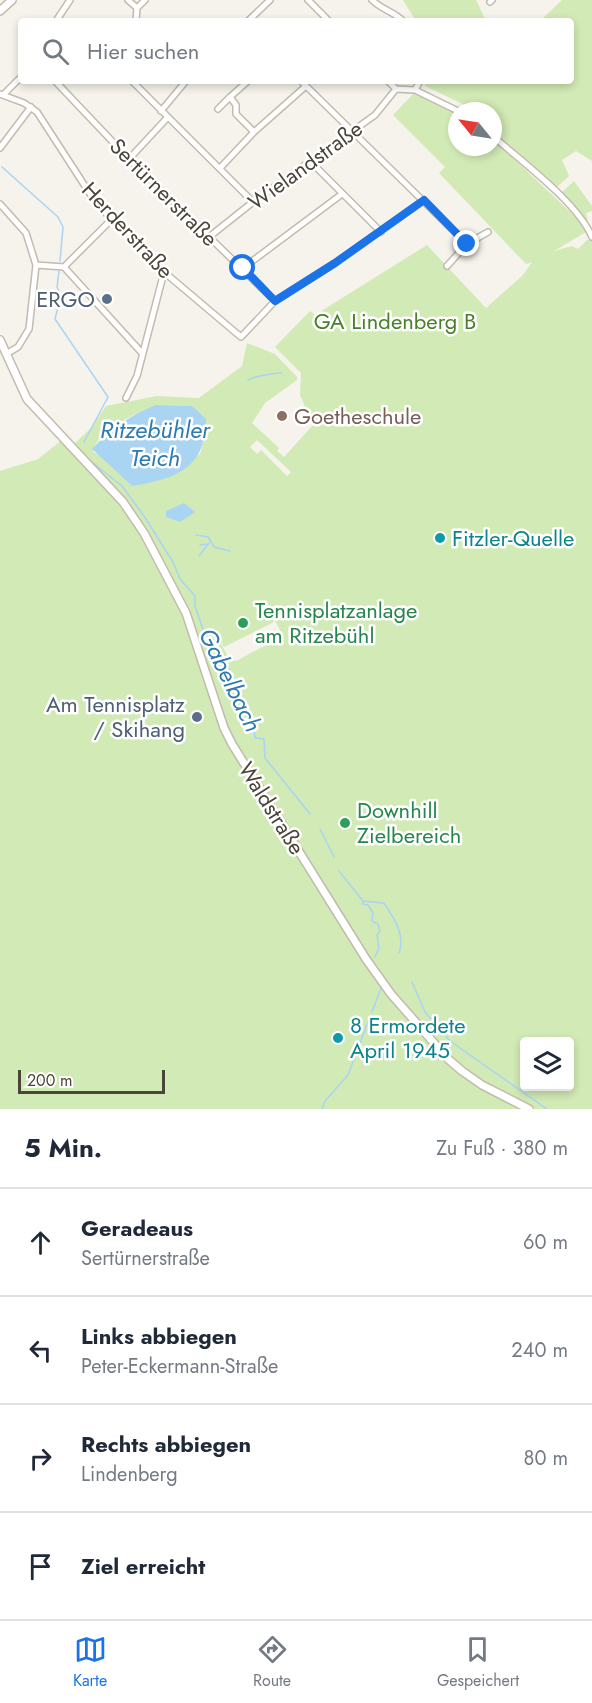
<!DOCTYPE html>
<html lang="de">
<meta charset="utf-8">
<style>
:root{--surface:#fff;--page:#f2f2f3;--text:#1f2937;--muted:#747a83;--line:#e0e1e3;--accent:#1a73e8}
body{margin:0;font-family:Jost,sans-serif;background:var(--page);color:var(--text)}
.controls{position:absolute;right:18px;bottom:18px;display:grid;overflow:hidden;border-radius:6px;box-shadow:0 3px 9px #0003}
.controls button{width:54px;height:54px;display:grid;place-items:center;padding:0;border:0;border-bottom:2px solid var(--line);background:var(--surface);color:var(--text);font:30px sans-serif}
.compass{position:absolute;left:448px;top:102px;width:54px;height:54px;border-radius:50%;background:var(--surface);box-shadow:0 3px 9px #0003;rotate:300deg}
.scale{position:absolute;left:18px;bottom:15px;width:147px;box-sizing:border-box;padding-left:6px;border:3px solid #4b4439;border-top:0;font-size:16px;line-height:21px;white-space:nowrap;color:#4b4439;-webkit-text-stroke:4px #fff;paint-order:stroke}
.stop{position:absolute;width:18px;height:18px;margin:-14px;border:4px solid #1a73e8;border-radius:50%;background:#fff}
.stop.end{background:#1a73e8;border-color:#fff;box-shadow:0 2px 6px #0008}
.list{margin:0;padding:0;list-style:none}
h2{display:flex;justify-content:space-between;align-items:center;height:78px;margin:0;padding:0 24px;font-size:26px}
h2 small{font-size:20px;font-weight:400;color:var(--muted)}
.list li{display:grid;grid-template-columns:39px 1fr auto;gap:18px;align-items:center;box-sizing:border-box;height:108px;padding:0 24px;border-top:2px solid var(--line)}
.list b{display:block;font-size:22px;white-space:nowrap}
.list p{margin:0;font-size:20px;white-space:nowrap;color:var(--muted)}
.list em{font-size:20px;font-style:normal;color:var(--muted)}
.icon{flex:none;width:33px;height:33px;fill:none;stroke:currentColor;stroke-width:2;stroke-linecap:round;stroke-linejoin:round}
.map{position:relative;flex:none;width:592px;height:1109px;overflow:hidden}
.search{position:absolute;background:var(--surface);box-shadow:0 3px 9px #0003;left:18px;right:18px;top:18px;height:66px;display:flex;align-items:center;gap:15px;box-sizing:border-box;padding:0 21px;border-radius:6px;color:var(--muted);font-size:22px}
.sheet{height:510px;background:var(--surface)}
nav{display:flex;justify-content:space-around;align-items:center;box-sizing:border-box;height:84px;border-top:2px solid var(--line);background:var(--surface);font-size:16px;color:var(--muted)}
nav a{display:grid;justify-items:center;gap:3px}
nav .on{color:var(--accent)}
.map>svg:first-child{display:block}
.green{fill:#d2eab5;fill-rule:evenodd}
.water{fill:#a9d4f2}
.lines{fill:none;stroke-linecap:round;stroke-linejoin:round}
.stream{stroke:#a9d4f2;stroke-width:1.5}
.minor-casing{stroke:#c2bbae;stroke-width:8}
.tertiary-casing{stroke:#c2bbae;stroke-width:10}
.minor{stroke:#fff;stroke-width:5}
.tertiary{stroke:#fff;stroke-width:7}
.route{stroke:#1a73e8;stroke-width:8}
.service-dot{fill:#5c6f8a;stroke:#fff;stroke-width:2}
.education-dot{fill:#8d6e63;stroke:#fff;stroke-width:2}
.culture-dot{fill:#0f9aa8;stroke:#fff;stroke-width:2}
.leisure-dot{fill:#2e9e5b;stroke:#fff;stroke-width:2}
.labels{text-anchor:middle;stroke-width:5;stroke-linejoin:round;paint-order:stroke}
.street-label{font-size:22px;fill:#4b4439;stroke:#fff}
.service-label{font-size:22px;fill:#4e5e75;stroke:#fff;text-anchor:end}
.park-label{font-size:22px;fill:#4a7f2a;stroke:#fff}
.education-label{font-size:22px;fill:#785e54;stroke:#fff;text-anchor:start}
.culture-label{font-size:22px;fill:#0d838f;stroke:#fff;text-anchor:start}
.leisure-label{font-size:22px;fill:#27864d;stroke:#fff;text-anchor:start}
.water-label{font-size:24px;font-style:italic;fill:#2e7ab2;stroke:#fff}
</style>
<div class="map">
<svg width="592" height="1109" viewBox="0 0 592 1109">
<rect width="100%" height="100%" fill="#f6f3ec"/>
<path class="green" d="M 403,0 L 476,0 L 486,21 L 416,21 Z
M 562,0 L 592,0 L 592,161 L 576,151 L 562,160 L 569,176 L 555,189 L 546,177 L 493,131 L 493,111 L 479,111 L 476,107 L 473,109 L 425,86 L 427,81 L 571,81 L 571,21 L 540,21 Z
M 415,92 L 457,114 L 457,147 L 493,147 L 493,139 L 586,227 L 586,232 L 554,251 L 572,246 L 578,249 L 587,240 L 592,240 L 592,1109 L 532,1109 L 482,1082 L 449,1056 L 377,970 L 243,757 L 226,724 L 183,601 L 140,520 L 125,500 L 72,446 L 90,429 L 106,406 L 157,396 L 199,398 L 242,366 L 247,343 L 275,354 L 297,377 L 297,380 L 265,403 L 252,423 L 279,448 L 277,451 L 284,457 L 313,425 L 300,395 L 301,373 L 275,347 L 310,311 L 315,315 L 427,245 L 486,308 L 523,275 L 532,262 L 526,264 L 439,173 L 445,167 L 393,115 ZM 155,405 L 192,406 L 206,433 L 200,454 L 132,486 L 99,455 L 93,452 C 95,432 138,412 155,405 ZM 257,440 L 291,472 L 287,476 L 261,450 L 257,454 L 250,447 ZM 263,597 L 283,636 L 236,661 L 228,657 L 211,624 L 224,647 L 274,622 ZM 524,1042 L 570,1042 L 570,1086 L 524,1086 Z
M 574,181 L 592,206 L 592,211 L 586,213 L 588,221 L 560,194 Z
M 62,440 L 127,514 L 148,546 L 183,616 L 223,735 L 370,969 L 418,1033 L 447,1062 L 476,1085 L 524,1109 L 0,1109 L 0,471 L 38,459 Z"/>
<path class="water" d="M 155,405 L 192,406 L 206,419 C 206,469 175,479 132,486 L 92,449 C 110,430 129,416 155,405 Z
M 184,503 L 195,512 L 180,522 L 166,517 L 166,511 Z"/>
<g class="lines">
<path class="stream" d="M 2,167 L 58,217 L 63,227 L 60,261
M 59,271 L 57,287 L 61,296 L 55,319 L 108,397 L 84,442
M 248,380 C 258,375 271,374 282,373
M 87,458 L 122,486 L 144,516 L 173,562 L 180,579 L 195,596 L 195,606 L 207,641 C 232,660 241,697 250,726 L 254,729 L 255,738 L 264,739 L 265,758 L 310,814
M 196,535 L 208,537 L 214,547 L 230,551
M 200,545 L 208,544
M 199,556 L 209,543
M 320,829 L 334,857
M 339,871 L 363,901 L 384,903 C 394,918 406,936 399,953
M 363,901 L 363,904 L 368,905 L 373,913 L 372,921 L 378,924 L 380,931 L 377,935 L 379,948 L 375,957
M 412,982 L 425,1012 L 450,1041 L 547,1109
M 372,1012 L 381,988
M 322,1109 L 325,1101 L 348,1075 L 369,1019"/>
<defs>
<path id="minor" d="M 128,0 L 137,8
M 308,0 L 329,21
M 372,0 C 382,10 393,11 403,21
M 490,2 L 492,0
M 56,21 L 70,0
M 136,21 L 137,8 L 145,0
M 248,21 L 270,0
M 55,81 L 129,159 L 275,301
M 132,81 L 253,202
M 248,81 L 230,97 L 236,105 L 236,114 L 254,132
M 301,81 L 467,244 L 488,232
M 388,81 L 396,89 L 415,90 L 458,111
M 415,90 L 420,81
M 0,94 L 24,103 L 37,112 L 96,203 L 164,272 L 241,337 L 275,301 L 335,263 L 424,200
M 3,95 L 21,77
M 218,109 L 230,97
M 161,111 L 186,81
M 493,136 C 522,162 578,203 592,237
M 0,148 L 31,107
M 129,159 L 168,117
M 311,162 L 381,232
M 220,168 L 254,132 L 306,86
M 0,204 L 26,233 L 36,265 L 29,329 L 18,347 L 6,354
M 112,219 L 64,267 L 142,353
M 209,237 L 253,202 L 375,115 L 396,89
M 36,265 L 64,267
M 447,266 L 467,244
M 243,268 L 342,194
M 126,398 L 137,376 L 164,272"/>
<path id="tertiary" d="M 0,11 L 12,0
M 0,340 L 27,399 L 123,502 L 144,533 L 186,613 L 224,728 L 232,744 L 366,959 L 391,994 L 448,1059 L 462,1071 L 482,1085 L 529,1109"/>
</defs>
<use href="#minor" class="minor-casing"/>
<use href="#tertiary" class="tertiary-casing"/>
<use href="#minor" class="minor"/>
<use href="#tertiary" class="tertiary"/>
</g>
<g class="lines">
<path class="route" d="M 243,268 L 275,301 L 335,263 L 424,200 L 467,244"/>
</g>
<g class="service-dot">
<circle cx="107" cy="299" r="6"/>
<circle cx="197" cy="717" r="6"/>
</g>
<circle class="education-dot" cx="282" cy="416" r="6"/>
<g class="culture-dot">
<circle cx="440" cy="538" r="6"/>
<circle cx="338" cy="1038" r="6"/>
</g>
<g class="leisure-dot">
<circle cx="243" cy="623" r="6"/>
<circle cx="345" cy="823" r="6"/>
</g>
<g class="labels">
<g class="street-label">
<text transform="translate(305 165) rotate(-36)" y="8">Wielandstraße</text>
<text transform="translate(164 192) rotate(45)" y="8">Sertürnerstraße</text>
<text transform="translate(128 230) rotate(47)" y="8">Herderstraße</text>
<text transform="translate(272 808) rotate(58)" y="8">Waldstraße</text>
</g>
<g class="service-label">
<text x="95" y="307">ERGO</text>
<text x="185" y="712">Am Tennisplatz<tspan x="185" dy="25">/ Skihang</tspan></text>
</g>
<g class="park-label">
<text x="395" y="329">GA Lindenberg B</text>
</g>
<g class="education-label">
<text x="294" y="424">Goetheschule</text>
</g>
<g class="culture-label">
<text x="452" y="546">Fitzler-Quelle</text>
<text x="350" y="1033">8 Ermordete<tspan x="350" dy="25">April 1945</tspan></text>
</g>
<g class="leisure-label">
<text x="255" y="618">Tennisplatzanlage<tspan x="255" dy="25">am Ritzebühl</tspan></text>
<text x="357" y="818">Downhill<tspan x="357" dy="25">Zielbereich</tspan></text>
</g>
<g class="water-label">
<text x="155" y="438">Ritzebühler<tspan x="155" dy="28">Teich</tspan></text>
<text transform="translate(230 680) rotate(64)" y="8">Gabelbach</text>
</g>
</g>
</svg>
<div class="controls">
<button><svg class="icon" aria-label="layers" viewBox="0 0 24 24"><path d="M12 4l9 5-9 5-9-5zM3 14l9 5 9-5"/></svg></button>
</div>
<svg class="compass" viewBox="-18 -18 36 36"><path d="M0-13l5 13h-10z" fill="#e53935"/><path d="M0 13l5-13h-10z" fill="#747a83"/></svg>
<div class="scale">200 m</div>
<div class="stop" style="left:243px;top:268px"></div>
<div class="stop end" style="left:467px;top:244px"></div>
<div class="search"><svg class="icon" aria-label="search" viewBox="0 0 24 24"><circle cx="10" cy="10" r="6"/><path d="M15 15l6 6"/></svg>Hier suchen</div>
</div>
<section class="sheet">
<h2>5 Min.<small>Zu Fuß · 380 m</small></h2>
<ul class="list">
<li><svg class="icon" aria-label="ahead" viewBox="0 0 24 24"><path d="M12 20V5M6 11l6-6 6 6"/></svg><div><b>Geradeaus</b><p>Sertürnerstraße</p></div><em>60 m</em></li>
<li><svg class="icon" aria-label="left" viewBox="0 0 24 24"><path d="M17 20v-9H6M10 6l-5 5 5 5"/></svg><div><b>Links abbiegen</b><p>Peter-Eckermann-Straße</p></div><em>240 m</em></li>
<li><svg class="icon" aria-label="right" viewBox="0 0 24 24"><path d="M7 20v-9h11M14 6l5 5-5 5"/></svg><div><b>Rechts abbiegen</b><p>Lindenberg</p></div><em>80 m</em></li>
<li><svg class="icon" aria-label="arrive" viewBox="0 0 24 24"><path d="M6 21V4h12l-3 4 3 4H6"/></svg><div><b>Ziel erreicht</b></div></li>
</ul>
</section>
<nav>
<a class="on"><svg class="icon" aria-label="map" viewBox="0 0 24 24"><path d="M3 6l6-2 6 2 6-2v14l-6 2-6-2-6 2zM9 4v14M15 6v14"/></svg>Karte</a>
<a><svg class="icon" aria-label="directions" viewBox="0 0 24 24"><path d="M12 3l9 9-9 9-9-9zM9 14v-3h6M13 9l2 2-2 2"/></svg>Route</a>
<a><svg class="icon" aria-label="saved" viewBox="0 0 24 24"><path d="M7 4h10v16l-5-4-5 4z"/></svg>Gespeichert</a>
</nav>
